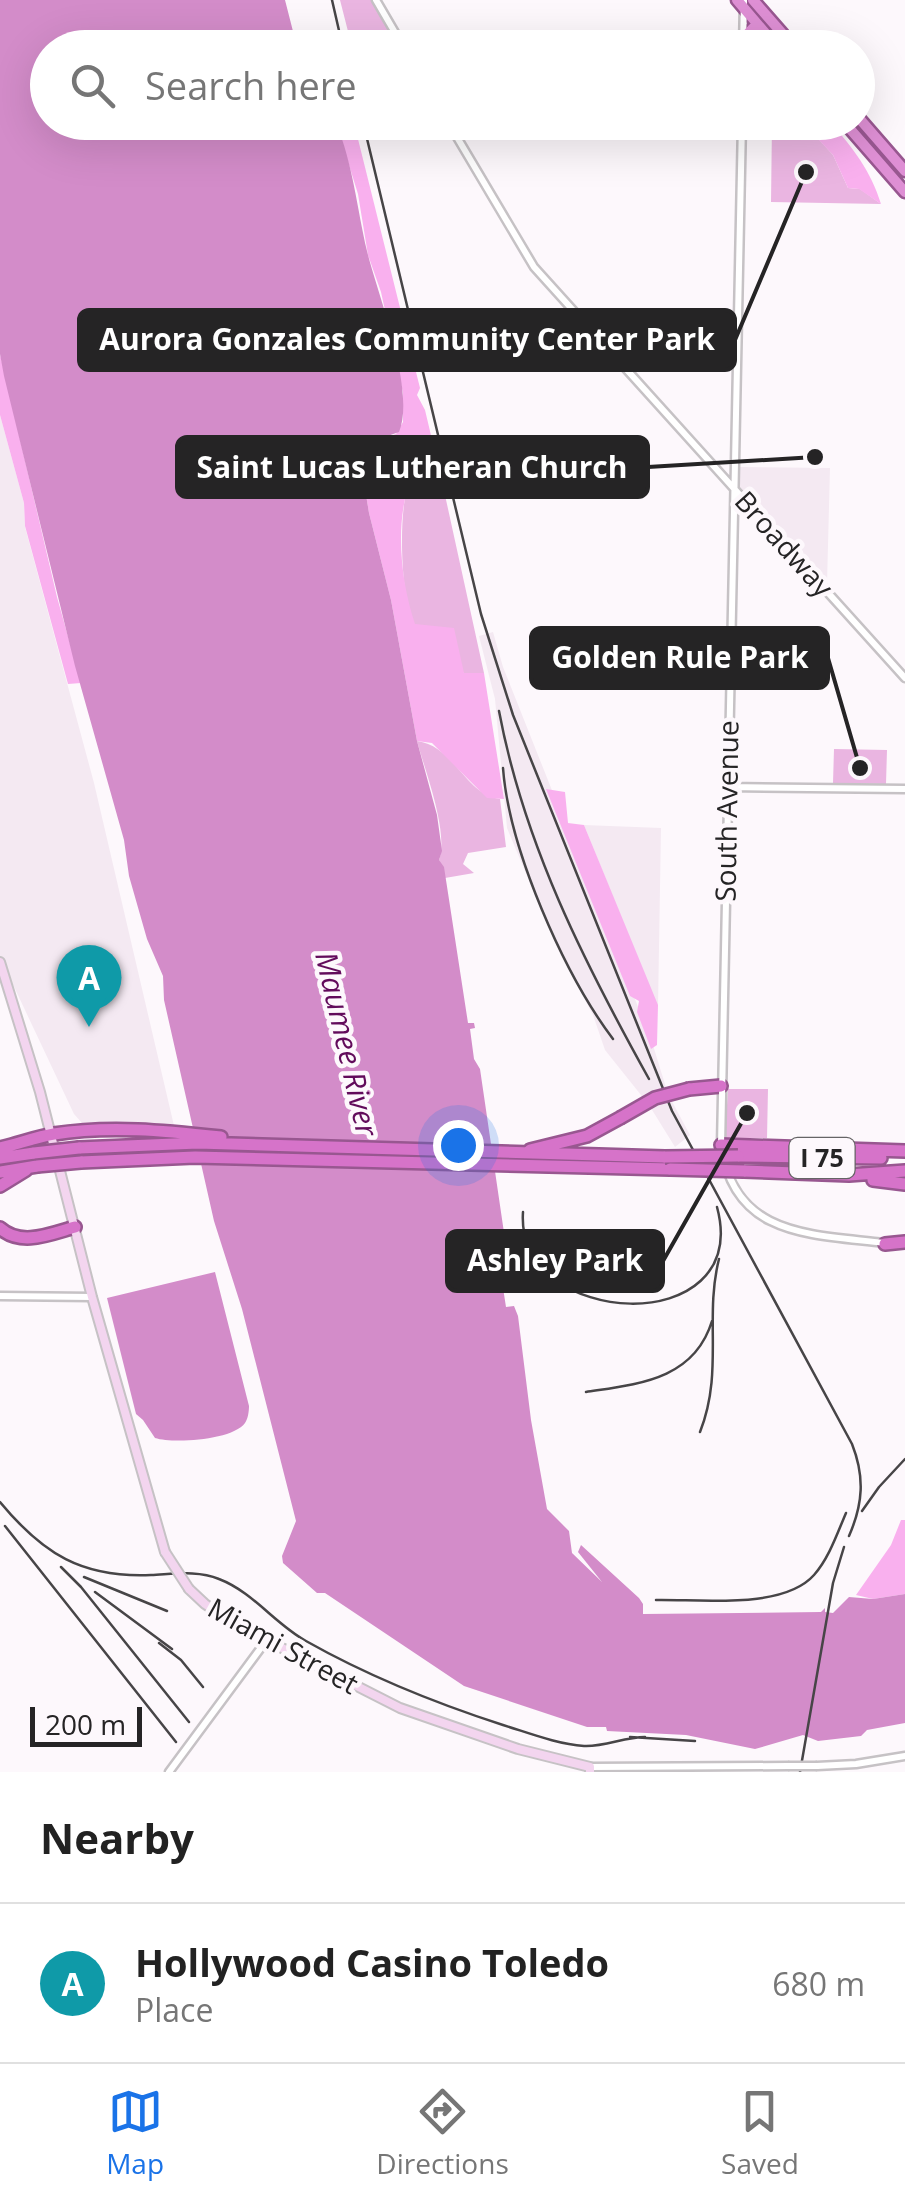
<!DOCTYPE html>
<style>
:root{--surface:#fff;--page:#f2f2f2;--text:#222;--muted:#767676;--line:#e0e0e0;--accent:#1a73e8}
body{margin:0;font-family:"Open Sans",sans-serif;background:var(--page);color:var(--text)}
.scale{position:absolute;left:30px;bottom:25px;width:112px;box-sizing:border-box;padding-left:10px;border:5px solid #252425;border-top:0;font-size:28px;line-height:35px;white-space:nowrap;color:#252425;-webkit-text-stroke:8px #fdf8fc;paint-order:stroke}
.you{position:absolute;left:458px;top:1145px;width:35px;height:35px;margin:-25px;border:8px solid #fff;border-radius:50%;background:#1a73e8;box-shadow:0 0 0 15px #1a73e833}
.badge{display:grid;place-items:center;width:65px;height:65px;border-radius:50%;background:var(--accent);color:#fff;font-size:32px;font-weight:700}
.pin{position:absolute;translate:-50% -82px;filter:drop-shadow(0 2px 5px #0008)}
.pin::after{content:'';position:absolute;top:52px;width:35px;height:30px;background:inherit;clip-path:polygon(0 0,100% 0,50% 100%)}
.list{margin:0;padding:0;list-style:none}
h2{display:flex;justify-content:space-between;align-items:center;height:130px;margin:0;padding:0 40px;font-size:42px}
h2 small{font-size:32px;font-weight:400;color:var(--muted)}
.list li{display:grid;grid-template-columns:65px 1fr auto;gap:30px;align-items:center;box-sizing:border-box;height:160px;padding:0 40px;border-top:2px solid var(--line)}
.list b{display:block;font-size:38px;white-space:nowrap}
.list p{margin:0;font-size:32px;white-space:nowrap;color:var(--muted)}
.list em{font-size:32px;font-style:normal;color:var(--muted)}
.icon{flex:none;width:55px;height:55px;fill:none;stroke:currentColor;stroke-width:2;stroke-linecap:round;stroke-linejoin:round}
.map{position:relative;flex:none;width:905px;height:1772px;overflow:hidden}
.search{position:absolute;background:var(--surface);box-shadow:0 10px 40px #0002;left:30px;right:30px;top:30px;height:110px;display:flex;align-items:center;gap:25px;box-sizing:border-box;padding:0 35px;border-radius:55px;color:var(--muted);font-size:38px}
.sheet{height:290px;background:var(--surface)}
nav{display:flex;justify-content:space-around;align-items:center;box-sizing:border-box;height:140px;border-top:2px solid var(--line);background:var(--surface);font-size:28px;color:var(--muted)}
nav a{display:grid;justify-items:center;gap:5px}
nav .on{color:var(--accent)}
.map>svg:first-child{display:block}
.built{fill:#f4e9f2}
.green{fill:#eab5e1}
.forest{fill:#f9b0ee}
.water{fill:#d38cc9}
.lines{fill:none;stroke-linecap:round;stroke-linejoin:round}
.tertiary-casing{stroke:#c6c2c5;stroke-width:11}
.secondary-casing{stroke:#c6c2c5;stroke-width:12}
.trunk-casing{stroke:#985790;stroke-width:15}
.motorway-casing{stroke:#985790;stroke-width:16}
.tertiary{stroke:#fff;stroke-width:6}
.secondary{stroke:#f3d5ef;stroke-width:8}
.trunk{stroke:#de8fd4;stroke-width:10}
.motorway{stroke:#d673c9;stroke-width:11}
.rail{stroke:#474547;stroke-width:2.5}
.tertiary-bridge-casing{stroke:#c6c2c5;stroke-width:11;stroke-linecap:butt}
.secondary-bridge-casing{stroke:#c6c2c5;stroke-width:12;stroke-linecap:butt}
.motorway-bridge-casing{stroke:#985790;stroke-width:16;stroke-linecap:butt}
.tertiary-bridge{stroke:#fff;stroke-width:6}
.secondary-bridge{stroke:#f3d5ef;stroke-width:8}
.motorway-bridge{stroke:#d673c9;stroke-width:11}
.labels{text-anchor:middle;stroke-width:9;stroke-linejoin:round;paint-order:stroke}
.shield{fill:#fdf8fc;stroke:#666466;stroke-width:2.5}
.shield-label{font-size:25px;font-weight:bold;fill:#252425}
.street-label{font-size:28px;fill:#252425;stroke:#fdf8fc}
.water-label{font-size:30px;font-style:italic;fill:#620b5b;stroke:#fdf8fc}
.leader{fill:none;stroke:#252425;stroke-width:4}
.callout-dot{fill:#252425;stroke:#fdf8fc;stroke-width:4}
.callout{fill:#252425;stroke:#252425;stroke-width:4}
.callout-label{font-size:30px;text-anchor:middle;font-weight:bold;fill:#fff}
</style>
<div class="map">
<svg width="905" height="1772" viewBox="0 0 905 1772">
<rect width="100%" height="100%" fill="#fdf8fc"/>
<path class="built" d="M 0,415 L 24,503 L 25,527 L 94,783 L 175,1130 L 98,1122 L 82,1123 L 74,1114 L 0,957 Z
M 739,467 L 830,468 L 827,584 L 738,486 Z
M 493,632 L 503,667 L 652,1042 L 668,1094 L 690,1135 L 675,1147 L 649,1105 L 605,1050 L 593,1015 L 556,945 L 507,828 L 495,699 L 479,636 Z
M 584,825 L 661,828 L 658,1007 L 603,872 Z"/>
<path class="green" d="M 340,0 L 371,0 L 398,47 L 352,47 Z
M 803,122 L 833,155 L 848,188 L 860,189 L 881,204 L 771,202 L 772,123 Z
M 443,486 L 484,673 L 464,673 C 449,658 422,640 413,622 C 401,596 399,522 406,494 L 437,495 Z
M 417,741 C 455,746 465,795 500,799 L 506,847 L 468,853 L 463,864 L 474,873 L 445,878 L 439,860 C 449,832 425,771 417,741 Z
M 834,749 L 887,750 L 886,784 L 833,783 Z
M 728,1089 L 768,1089 L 767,1138 L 725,1138 Z"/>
<path class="forest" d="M 336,123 L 354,123 L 420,388 L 417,395 L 425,410 L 443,486 L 437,495 L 406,495 C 396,534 402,586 415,624 L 454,628 L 464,673 L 484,673 L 504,799 L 487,798 L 432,743 L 417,741 L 391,600 L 369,513 L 360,458 L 365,444 L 396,434 L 403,422 L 403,393 L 381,292 L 368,255 L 358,194 Z
M 803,123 L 831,123 C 853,148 871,171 881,204 L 859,189 L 848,188 L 833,155 Z
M 0,354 L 57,597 L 81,683 L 68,684 L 25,526 L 24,503 L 0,415 Z
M 546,789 L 565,792 L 568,823 L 584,825 L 658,1005 L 657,1045 L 651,1049 L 637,1012 L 639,1001 L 630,996 Z
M 901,1520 L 905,1520 L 905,1594 L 873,1599 L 856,1595 L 891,1545 Z"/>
<path class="water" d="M 0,0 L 285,0 L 297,47 L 48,48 L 48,122 L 336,123 C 353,164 357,208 367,251 C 378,296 416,390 399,432 L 365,444 L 360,458 L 369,513 L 391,600 L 417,741 L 437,815 L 442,851 L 439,860 L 444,867 L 468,1023 L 474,1023 L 475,1028 L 470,1029 L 474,1059 L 480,1069 L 508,1260 L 499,1262 L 506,1307 L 514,1306 L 518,1316 L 531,1420 L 547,1509 L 569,1531 L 572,1553 L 602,1582 L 578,1552 L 581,1545 L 639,1598 L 643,1604 L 643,1614 L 821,1612 L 825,1608 L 825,1612 L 833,1613 L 849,1597 L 873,1599 L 905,1594 L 905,1723 L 867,1730 L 861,1736 L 818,1741 L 803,1735 L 755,1749 L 686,1735 L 607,1731 L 606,1727 L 587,1727 L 464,1686 L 325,1593 L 317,1593 L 283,1563 L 282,1556 L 296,1521 L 242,1309 L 214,1221 L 164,1000 L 163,976 L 147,939 L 129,876 L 124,840 L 75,666 L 4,376 L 0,354 Z
M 215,1272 L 249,1406 C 249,1411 248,1419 245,1423 C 233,1440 174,1444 155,1438 L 143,1420 L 136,1414 L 107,1298 Z"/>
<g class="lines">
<defs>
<path id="tertiary" d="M 376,0 L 404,48
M 743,48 L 744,0
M 448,122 L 534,267 L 905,678
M 742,122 L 721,1145 C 734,1237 810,1234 884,1243
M 727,787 L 905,789
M 0,1296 L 92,1297
M 817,1766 L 856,1764 L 905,1756
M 590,1767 L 788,1766
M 169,1772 L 266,1641"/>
<path id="secondary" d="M 0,962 L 40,1092 L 92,1297 L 165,1552
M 189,1589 L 205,1604 L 231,1622 L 400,1708 L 518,1749 L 590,1767 L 590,1772"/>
<path id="trunk" d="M 737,0 L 778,48
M 753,0 L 795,48
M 743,39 L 753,28 L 761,30
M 858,117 L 905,171
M 844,122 L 905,192"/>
<path id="motorway" d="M 689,1089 L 721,1086
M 721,1145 L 905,1151
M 0,1148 C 18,1144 36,1137 54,1134 C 110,1125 166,1131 221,1137
M 79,1148 L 198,1143 L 665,1157
M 530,1150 L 587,1136 L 620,1118
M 738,1156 L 881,1158
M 0,1158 L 34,1153
M 81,1162 L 195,1157 L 670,1169
M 744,1171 L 849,1175 L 905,1171
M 0,1172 L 37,1166
M 873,1180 L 905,1184
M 0,1186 L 26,1170
M 0,1228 C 21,1247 50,1234 75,1227
M 885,1244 L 905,1242"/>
</defs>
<use href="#tertiary" class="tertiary-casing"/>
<use href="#secondary" class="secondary-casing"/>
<use href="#trunk" class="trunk-casing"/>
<use href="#motorway" class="motorway-casing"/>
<use href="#tertiary" class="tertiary"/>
<use href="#secondary" class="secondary"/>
<use href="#trunk" class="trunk"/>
<use href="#motorway" class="motorway"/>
<path class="rail" d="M 332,0 L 343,48
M 363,122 L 481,614 L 513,715 L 672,1111 L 852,1444 C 865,1477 863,1504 849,1536
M 499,711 C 524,844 584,962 649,1079
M 503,768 C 509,849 564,974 613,1039
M 523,1212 C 515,1329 753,1341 717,1207
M 586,1392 C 638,1384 694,1380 712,1321
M 700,1432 C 724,1371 704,1318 719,1259
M 0,1502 C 43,1554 82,1578 151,1575 C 174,1574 198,1570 219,1579 C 253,1592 275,1624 306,1641 C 368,1676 435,1703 503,1725 C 529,1733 557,1744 584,1746 C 605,1747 624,1737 645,1737
M 862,1511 L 879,1487 L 905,1459
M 5,1526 L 176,1742
M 61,1567 L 81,1587 L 189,1722
M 84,1577 L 167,1611
M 95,1592 L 172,1649
M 656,1600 C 699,1599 783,1610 814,1575 C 829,1558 837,1534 846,1513
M 159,1643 L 181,1660 L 203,1687
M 630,1737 L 695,1741
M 800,1772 L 833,1583 L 844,1547"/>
<defs>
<path id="tertiary-bridge" d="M 788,1766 L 817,1766"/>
<path id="secondary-bridge" d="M 165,1552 L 189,1589"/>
<path id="motorway-bridge" d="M 620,1118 L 655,1098 L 689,1089
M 34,1153 L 79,1148
M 665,1157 L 738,1156
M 37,1166 L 81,1162
M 670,1169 L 744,1171"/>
</defs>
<use href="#tertiary-bridge" class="tertiary-bridge-casing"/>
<use href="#secondary-bridge" class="secondary-bridge-casing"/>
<use href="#motorway-bridge" class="motorway-bridge-casing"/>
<use href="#tertiary-bridge" class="tertiary-bridge"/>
<use href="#secondary-bridge" class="secondary-bridge"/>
<use href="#motorway-bridge" class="motorway-bridge"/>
</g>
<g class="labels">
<rect class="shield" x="789.5" y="1138" width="65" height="40" rx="8"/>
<g class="shield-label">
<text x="822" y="1167">I 75</text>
</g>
<g class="street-label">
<text transform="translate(784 544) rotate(48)" y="10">Broadway</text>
<text transform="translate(727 811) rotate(-89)" y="10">South Avenue</text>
<text transform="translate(283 1646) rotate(29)" y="10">Miami Street</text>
</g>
<g class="water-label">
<text transform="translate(346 1044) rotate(77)" y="10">Maumee River</text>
</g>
</g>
<path class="leader" d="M806 172L735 340M815 457L648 467M860 768L828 658M747 1113L663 1261"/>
<g class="callout-dot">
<circle cx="806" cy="172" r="10"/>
<circle cx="815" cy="457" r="10"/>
<circle cx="860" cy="768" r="10"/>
<circle cx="747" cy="1113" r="10"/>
</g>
<g class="callout">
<rect x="79" y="310" width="656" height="60" rx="10"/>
<rect x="177" y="437" width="471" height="60" rx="10"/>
<rect x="531" y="628" width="297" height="60" rx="10"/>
<rect x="447" y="1231" width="216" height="60" rx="10"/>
</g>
<g class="callout-label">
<text x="407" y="350">Aurora Gonzales Community Center Park</text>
<text x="412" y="478">Saint Lucas Lutheran Church</text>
<text x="680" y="668">Golden Rule Park</text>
<text x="555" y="1271">Ashley Park</text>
</g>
</svg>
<div class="scale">200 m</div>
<div class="you"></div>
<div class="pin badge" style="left:89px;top:1027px;background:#0f9aa8">A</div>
<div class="search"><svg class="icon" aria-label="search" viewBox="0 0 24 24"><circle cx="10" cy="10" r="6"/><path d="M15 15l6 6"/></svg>Search here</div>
</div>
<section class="sheet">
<h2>Nearby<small></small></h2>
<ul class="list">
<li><span class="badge" style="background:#0f9aa8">A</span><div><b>Hollywood Casino Toledo</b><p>Place</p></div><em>680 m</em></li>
</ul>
</section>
<nav>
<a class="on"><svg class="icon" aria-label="map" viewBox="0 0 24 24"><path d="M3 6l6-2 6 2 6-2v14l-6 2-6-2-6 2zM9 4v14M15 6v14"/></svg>Map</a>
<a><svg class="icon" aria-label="directions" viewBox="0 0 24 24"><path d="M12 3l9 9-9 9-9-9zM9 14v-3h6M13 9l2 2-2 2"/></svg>Directions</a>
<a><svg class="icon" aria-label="saved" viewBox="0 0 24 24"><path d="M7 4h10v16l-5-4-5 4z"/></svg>Saved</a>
</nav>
